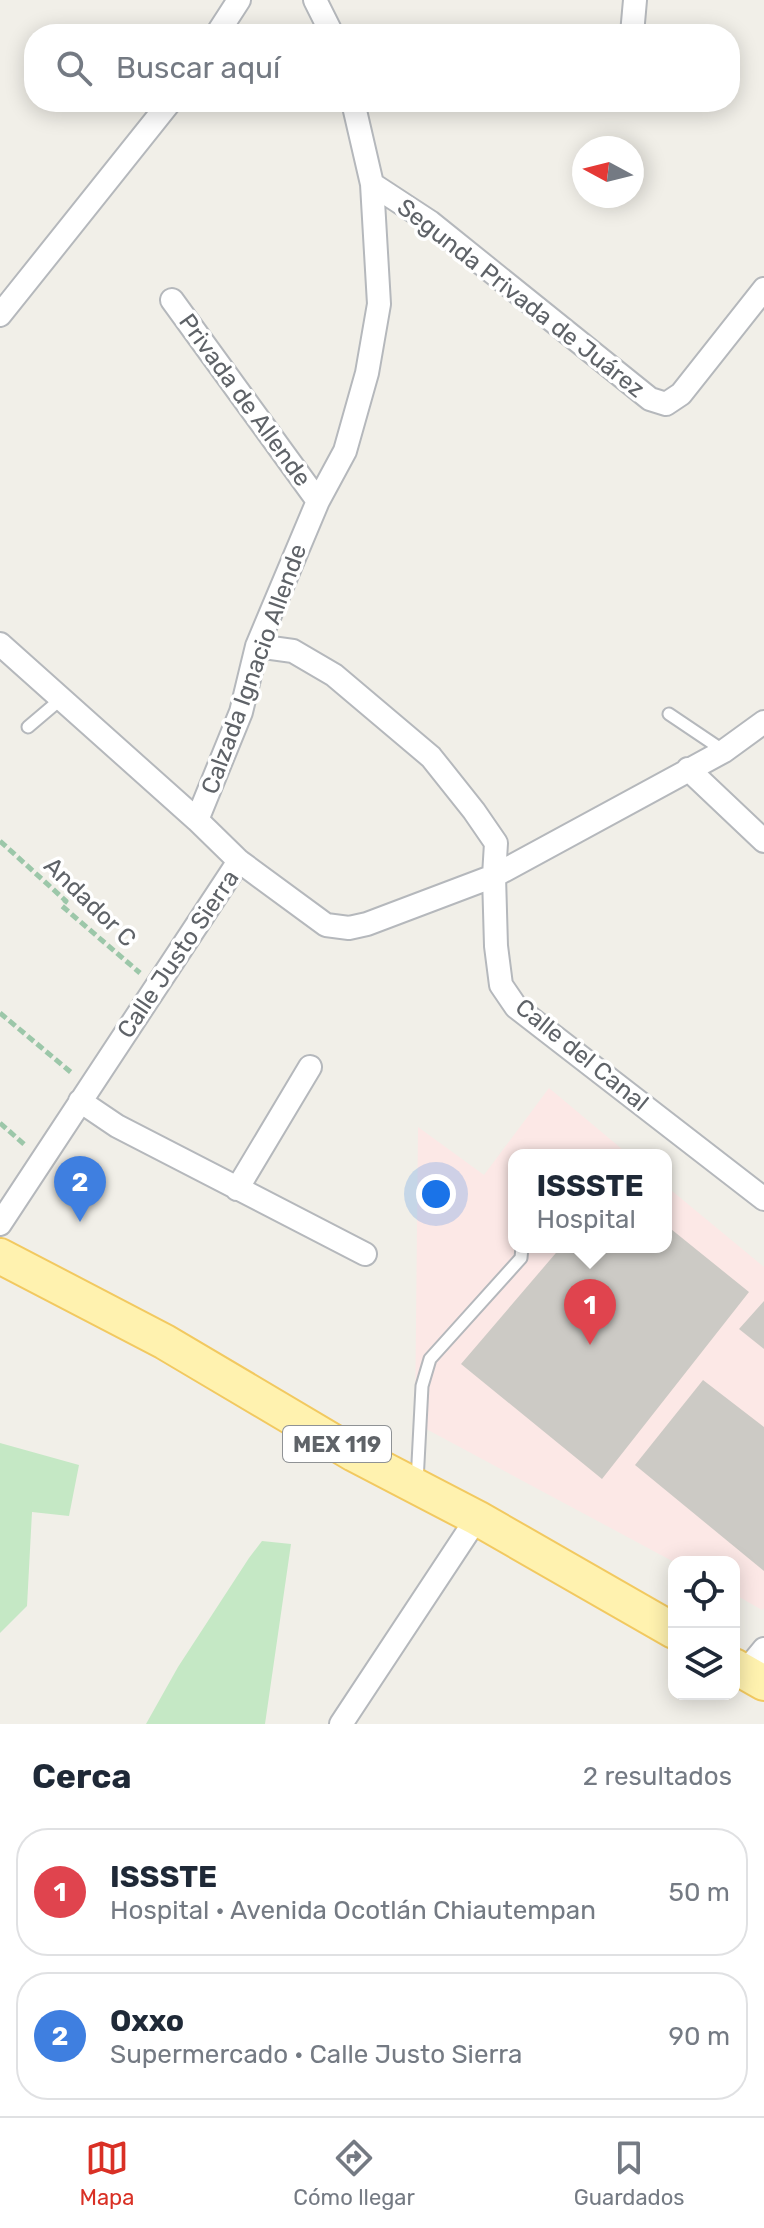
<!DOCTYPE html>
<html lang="es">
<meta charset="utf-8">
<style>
:root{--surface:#fff;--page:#f2f2f3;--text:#1f2937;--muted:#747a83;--line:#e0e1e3;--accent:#d93025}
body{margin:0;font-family:Rubik,sans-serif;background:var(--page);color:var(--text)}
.controls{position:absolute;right:24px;bottom:24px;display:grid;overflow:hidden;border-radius:16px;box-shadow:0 4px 20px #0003}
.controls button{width:72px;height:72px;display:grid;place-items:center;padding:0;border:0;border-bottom:2px solid var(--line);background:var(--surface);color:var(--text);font:40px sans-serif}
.compass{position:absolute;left:572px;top:136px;width:72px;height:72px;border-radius:50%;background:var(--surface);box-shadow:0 4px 20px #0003;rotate:277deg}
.you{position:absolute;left:436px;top:1194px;width:28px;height:28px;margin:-20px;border:6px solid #fff;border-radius:50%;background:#1a73e8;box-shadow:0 0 0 12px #1a73e833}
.badge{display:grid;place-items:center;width:52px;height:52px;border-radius:50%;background:var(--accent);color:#fff;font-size:26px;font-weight:700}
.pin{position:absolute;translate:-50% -66px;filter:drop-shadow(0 2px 4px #0008)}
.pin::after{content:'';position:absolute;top:42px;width:28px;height:24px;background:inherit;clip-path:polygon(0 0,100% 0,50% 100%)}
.popup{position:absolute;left:508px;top:1149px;width:164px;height:104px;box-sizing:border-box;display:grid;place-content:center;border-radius:16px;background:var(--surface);filter:drop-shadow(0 2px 6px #0005);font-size:26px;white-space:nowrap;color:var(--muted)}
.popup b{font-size:30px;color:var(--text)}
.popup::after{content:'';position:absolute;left:50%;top:100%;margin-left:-16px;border:16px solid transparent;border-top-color:var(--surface)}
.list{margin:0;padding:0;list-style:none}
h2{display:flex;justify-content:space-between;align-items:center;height:104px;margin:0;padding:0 32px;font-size:34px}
h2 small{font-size:26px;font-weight:400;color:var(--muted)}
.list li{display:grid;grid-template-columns:52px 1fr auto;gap:24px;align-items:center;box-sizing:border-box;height:128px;margin:0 16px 16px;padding:0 16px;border:2px solid var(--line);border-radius:32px}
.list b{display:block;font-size:30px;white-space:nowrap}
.list p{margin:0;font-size:26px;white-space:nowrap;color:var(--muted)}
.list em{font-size:26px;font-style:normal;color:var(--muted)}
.icon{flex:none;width:44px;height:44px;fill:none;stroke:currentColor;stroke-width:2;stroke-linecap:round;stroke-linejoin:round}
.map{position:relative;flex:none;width:764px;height:1724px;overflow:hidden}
.search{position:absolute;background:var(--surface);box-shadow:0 4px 20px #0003;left:24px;right:24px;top:24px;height:88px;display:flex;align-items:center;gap:20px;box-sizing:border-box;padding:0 28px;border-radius:32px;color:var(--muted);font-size:30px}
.sheet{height:392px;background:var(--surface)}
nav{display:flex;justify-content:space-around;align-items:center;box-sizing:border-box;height:112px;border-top:2px solid var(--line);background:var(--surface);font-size:22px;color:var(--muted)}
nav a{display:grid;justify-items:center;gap:4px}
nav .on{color:var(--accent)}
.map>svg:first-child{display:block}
.medical{fill:#fce8e6}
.green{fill:#c5e8c5}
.building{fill:#cccac5}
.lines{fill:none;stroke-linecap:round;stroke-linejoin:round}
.service-casing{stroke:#b5b8bc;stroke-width:15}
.minor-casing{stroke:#b5b8bc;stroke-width:26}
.primary-casing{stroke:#f2c960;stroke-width:38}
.path{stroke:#9cc7a9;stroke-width:5;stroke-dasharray:8 4;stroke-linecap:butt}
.service{stroke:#fff;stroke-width:11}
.minor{stroke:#fff;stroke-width:22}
.primary{stroke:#fff2af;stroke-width:34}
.labels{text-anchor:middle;stroke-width:7;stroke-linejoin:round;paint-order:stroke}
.shield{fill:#fff;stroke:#8f9295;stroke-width:2}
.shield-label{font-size:22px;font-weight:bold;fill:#5f6368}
.street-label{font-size:24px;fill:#5f6368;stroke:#fff}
</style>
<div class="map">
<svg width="764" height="1724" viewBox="0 0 764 1724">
<rect width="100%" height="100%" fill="#f1efe8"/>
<path class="medical" d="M 549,1088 L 629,1155 L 514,1155 L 514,1247 L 666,1247 L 666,1186 L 764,1267 L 764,1608 L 762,1610 L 734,1594 L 734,1562 L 674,1562 L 415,1423 L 418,1127 L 484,1175 Z"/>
<path class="green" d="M 0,1443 L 79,1465 L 69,1516 L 32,1512 L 27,1606 L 0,1633 Z
M 262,1541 L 291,1544 L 265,1724 L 146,1724 L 178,1667 L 249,1558 Z"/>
<path class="building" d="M 666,1225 L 749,1292 L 602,1479 L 461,1364 L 561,1247 L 666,1247 Z
M 764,1301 L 764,1349 L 739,1329 Z
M 703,1380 L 764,1427 L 764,1571 L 635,1465 Z"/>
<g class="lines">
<defs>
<path id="service" d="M 669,714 L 724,751
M 28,727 L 61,699
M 417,1482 L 422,1386 L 430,1359 L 521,1258 L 522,1247"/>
<path id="minor" d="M 315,0 L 332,34
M 217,34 L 239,0
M 632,34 L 635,0
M 372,184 L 430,222 L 650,399 L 666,404 L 681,394 L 764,289
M 172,300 L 318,501
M 0,315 L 170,102
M 0,644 L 197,820 L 239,861 L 326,925 L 349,928 L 367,924 L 494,876 L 724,751 L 764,722
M 257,646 L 293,651 L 334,675 L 431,757 L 474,811 L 496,843 L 494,876 L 496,946 L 501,985 L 516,1007 L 764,1199
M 688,769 L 764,841
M 197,820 L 241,712 L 257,646 L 318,501 L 345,451 L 367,373 L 379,304 L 372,184 L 353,102
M 80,1101 L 117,1126 L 365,1254
M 237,1189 L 310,1067
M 0,1224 L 239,861
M 745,1672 L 764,1649
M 341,1724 L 477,1518"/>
<path id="primary" d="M 0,1256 L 165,1342 L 354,1454 L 477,1518 L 674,1631
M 734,1666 L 764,1683"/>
</defs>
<use href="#service" class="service-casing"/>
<use href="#minor" class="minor-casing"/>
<use href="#primary" class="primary-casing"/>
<path class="path" d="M 0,841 L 66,901 L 62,906 L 140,973
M 0,1013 L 73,1074
M 0,1123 L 26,1146"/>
<use href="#service" class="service"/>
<use href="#minor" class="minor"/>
<use href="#primary" class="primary"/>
</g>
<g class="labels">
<rect class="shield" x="283" y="1426" width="108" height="36" rx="6"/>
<g class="shield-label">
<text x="337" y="1452">MEX 119</text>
</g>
<g class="street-label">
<text transform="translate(521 298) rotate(38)" y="8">Segunda Privada de Juárez</text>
<text transform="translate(245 400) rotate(54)" y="8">Privada de Allende</text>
<text transform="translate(254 669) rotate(-70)" y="8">Calzada Ignacio Allende</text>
<text transform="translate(90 902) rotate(44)" y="8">Andador C</text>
<text transform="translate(178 954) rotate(-56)" y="8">Calle Justo Sierra</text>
<text transform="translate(582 1055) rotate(39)" y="8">Calle del Canal</text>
</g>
</g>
</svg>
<div class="controls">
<button><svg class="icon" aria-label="locate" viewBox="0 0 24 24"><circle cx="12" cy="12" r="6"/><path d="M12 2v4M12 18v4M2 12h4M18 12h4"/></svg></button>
<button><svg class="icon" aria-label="layers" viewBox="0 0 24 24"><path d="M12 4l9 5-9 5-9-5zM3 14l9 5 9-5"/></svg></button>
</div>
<svg class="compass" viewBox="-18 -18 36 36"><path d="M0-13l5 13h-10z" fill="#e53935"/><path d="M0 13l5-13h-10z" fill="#747a83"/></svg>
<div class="you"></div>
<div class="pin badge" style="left:590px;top:1345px;background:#e0444e">1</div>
<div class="popup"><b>ISSSTE</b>Hospital</div>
<div class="pin badge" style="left:80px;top:1222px;background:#3f7fe0">2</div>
<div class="search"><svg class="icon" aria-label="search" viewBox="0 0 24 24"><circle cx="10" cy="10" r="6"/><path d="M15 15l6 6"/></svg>Buscar aquí</div>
</div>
<section class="sheet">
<h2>Cerca<small>2 resultados</small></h2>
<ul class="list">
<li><span class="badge" style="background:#e0444e">1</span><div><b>ISSSTE</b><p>Hospital · Avenida Ocotlán Chiautempan</p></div><em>50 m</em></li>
<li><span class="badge" style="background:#3f7fe0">2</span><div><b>Oxxo</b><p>Supermercado · Calle Justo Sierra</p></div><em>90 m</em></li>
</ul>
</section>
<nav>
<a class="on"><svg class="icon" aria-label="map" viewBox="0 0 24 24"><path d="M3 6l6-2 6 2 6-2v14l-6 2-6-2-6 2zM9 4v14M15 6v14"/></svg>Mapa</a>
<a><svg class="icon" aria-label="directions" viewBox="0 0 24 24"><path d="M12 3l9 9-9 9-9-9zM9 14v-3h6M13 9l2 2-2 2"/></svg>Cómo llegar</a>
<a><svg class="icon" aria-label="saved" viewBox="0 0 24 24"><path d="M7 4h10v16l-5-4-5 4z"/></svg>Guardados</a>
</nav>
